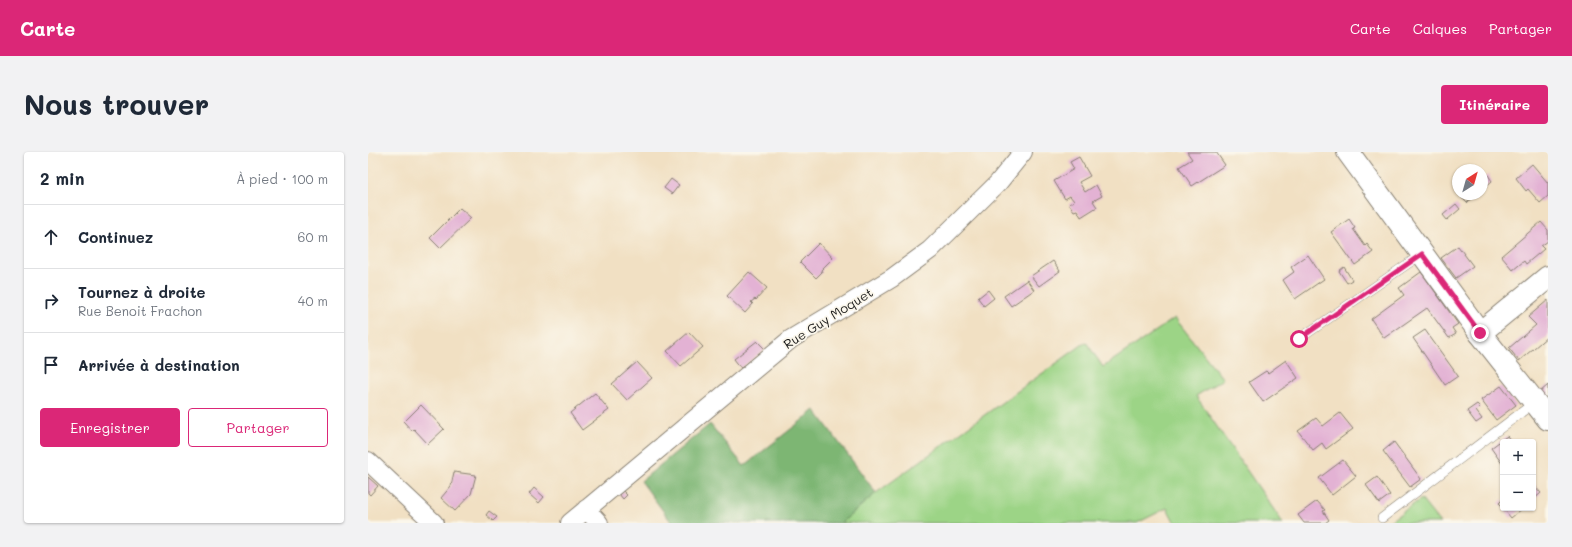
<!DOCTYPE html>
<html lang="fr">
<meta charset="utf-8">
<style>
:root{--surface:#fff;--page:#f2f2f3;--text:#1f2937;--muted:#747a83;--line:#e0e1e3;--accent:#db2777}
body{margin:0;font-family:Mali,sans-serif;background:var(--page);color:var(--text)}
.controls{position:absolute;right:12px;bottom:12px;display:grid;overflow:hidden;border-radius:4px;box-shadow:0 1px 3px #0004}
.controls button{width:36px;height:36px;display:grid;place-items:center;padding:0;border:0;border-bottom:1px solid var(--line);background:var(--surface);color:var(--text);font:20px sans-serif}
.compass{position:absolute;left:1084px;top:12px;width:36px;height:36px;border-radius:50%;background:var(--surface);box-shadow:0 1px 3px #0004;rotate:37deg}
.stop{position:absolute;width:12px;height:12px;margin:-9px;border:3px solid #db2777;border-radius:50%;background:#fff}
.stop.end{background:#db2777;border-color:#fff;box-shadow:0 1px 4px #0008}
.list{margin:0;padding:0;list-style:none}
h2{display:flex;justify-content:space-between;align-items:center;height:52px;margin:0;padding:0 16px;font-size:17px}
h2 small{font-size:13px;font-weight:400;color:var(--muted)}
.list li{display:grid;grid-template-columns:26px 1fr auto;gap:12px;align-items:center;box-sizing:border-box;height:64px;padding:0 16px;border-top:1px solid var(--line)}
.list b{display:block;font-size:15px;white-space:nowrap}
.list p{margin:0;font-size:13px;white-space:nowrap;color:var(--muted)}
.list em{font-size:13px;font-style:normal;color:var(--muted)}
.actions{display:flex;gap:8px;padding:12px 16px}
.actions a{flex:1;padding:9px 0;border:1px solid var(--accent);border-radius:4px;text-align:center;font-size:14px;color:var(--accent)}
.actions .main{background:var(--accent);color:#fff}
.icon{flex:none;width:22px;height:22px;fill:none;stroke:currentColor;stroke-width:2;stroke-linecap:round;stroke-linejoin:round}
.map{position:relative;flex:none;width:1180px;height:371px;overflow:hidden;border-radius:4px}
header{display:flex;align-items:center;gap:24px;box-sizing:border-box;height:56px;padding:0 20px;background:var(--accent);color:#fff}
header strong{font-size:19px}
nav{display:flex;gap:22px;margin-inline-start:auto;font-size:14px}
.intro{display:flex;align-items:center;justify-content:space-between;box-sizing:border-box;height:96px;padding:0 24px}
h1{margin:0;font-size:28px}
.button{padding:10px 18px;border-radius:4px;background:var(--accent);color:#fff;font-size:14px;font-weight:700}
main{display:flex;gap:24px;padding:0 24px}
aside{flex:1;background:var(--surface);border-radius:4px;box-shadow:0 1px 3px #0004}
.map>svg:first-child{display:block}
.green{fill:#9cd486;stroke:#5c7851}
.forest{fill:#7db673;stroke:#4c6948}
.building{fill:#e3b2d4}
.lines{fill:none;stroke-linecap:round;stroke-linejoin:round}
.service-casing{stroke:#867e70;stroke-width:10}
.minor-casing{stroke:#867e70;stroke-width:20}
.tertiary-casing{stroke:#867e70;stroke-width:24}
.secondary-casing{stroke:#867e70;stroke-width:24}
.service{stroke:#fff;stroke-width:9}
.minor{stroke:#fff;stroke-width:18}
.tertiary{stroke:#fff;stroke-width:22}
.secondary{stroke:#fff;stroke-width:22}
.route{stroke:#db2777;stroke-width:5}
.labels{text-anchor:middle;stroke-width:3.5;stroke-linejoin:round;paint-order:stroke}
.street-label{font-size:13px;fill:#1c1c1c;stroke:#fbf7ec}
</style>
<header>
<strong>Carte</strong>
<nav><a>Carte</a><a>Calques</a><a>Partager</a></nav>
</header>
<div class="intro"><h1>Nous trouver</h1><a class="button">Itinéraire</a></div>
<main>
<aside>
<h2>2 min<small>À pied · 100 m</small></h2>
<ul class="list">
<li><svg class="icon" aria-label="ahead" viewBox="0 0 24 24"><path d="M12 20V5M6 11l6-6 6 6"/></svg><div><b>Continuez</b></div><em>60 m</em></li>
<li><svg class="icon" aria-label="right" viewBox="0 0 24 24"><path d="M7 20v-9h11M14 6l5 5-5 5"/></svg><div><b>Tournez à droite</b><p>Rue Benoit Frachon</p></div><em>40 m</em></li>
<li><svg class="icon" aria-label="arrive" viewBox="0 0 24 24"><path d="M6 21V4h12l-3 4 3 4H6"/></svg><div><b>Arrivée à destination</b></div></li>
</ul>
<div class="actions"><a class="main">Enregistrer</a><a>Partager</a></div>
</aside>
<div class="map">
<svg width="1180" height="371" viewBox="0 0 1180 371">
<rect width="100%" height="100%" fill="#fbf7ec"/>
<filter id="ink" filterUnits="userSpaceOnUse"><feTurbulence type="fractalNoise" baseFrequency=".025" numOctaves="2"/><feDisplacementMap in="SourceGraphic" scale="8" xChannelSelector="R" yChannelSelector="G"/><feConvolveMatrix kernelMatrix="1 2 1 2 8 2 1 2 1" color-interpolation-filters="sRGB"/></filter>
<filter id="wash" filterUnits="userSpaceOnUse"><feTurbulence type="fractalNoise" baseFrequency=".012" numOctaves="4" result="noise"/><feDisplacementMap in="SourceGraphic" scale="16" xChannelSelector="R" yChannelSelector="G"/><feGaussianBlur stdDeviation="0.9" result="paint"/><feColorMatrix in="noise" values="0 0 0 0 0 0 0 0 0 0 0 0 0 0 0 0 0 1.4 0 .05"/><feComposite in="paint" operator="in"/></filter>
<g filter="url(#wash)">
<rect width="100%" height="100%" fill="#f1e0c3"/>
<path class="green" d="M 807,166 L 855,227 L 828,244 L 915,371 L 807,371 L 799,356 L 769,371 L 473,371 L 508,341 L 718,190 L 735,215 Z
M 1053,347 L 1072,371 L 1019,371 Z"/>
<path class="forest" d="M 447,258 L 508,341 L 473,371 L 304,371 L 273,329 L 342,272 L 376,314 Z"/>
<g id="blocks">
<path class="building" d="M 819,0 L 848,0 L 857,13 L 824,34 L 811,15 L 824,7 Z
M 711,5 L 722,24 L 711,30 L 717,40 L 728,33 L 734,44 L 725,49 L 729,55 L 713,65 L 709,58 L 706,59 L 701,52 L 706,49 L 702,44 L 697,47 L 686,29 L 706,17 L 702,10 Z
M 1164,12 L 1180,31 L 1180,44 L 1172,51 L 1160,37 L 1158,39 L 1148,26 Z
M 1120,23 L 1124,29 L 1114,38 L 1114,28 Z
M 303,27 L 311,33 L 304,42 L 296,36 Z
M 1098,42 L 1109,42 L 1099,51 L 1094,46 Z
M 1088,52 L 1092,57 L 1079,68 L 1075,63 Z
M 92,56 L 103,66 L 72,96 L 62,86 Z
M 981,67 L 987,76 L 985,77 L 997,94 L 999,92 L 1005,100 L 987,113 L 963,80 Z
M 1173,70 L 1180,78 L 1180,89 L 1173,94 L 1176,97 L 1158,112 L 1156,109 L 1145,118 L 1133,104 Z
M 451,91 L 465,106 L 453,118 L 454,120 L 448,126 L 432,110 Z
M 1090,94 L 1105,114 L 1088,126 L 1073,106 Z
M 940,103 L 956,127 L 927,147 L 915,128 L 926,120 L 923,115 Z
M 685,109 L 692,119 L 671,134 L 663,124 Z
M 976,115 L 984,128 L 979,131 L 971,119 Z
M 381,120 L 399,136 L 388,148 L 387,147 L 383,150 L 385,152 L 377,161 L 359,144 Z
M 1053,120 L 1090,172 L 1084,176 L 1088,182 L 1081,186 L 1059,156 L 1016,186 L 1003,167 L 1036,143 L 1031,136 Z
M 659,128 L 666,138 L 643,154 L 636,144 Z
M 620,138 L 626,146 L 616,154 L 610,146 Z
M 1180,148 L 1180,184 L 1151,209 L 1141,196 L 1168,173 L 1160,165 Z
M 1057,178 L 1090,224 L 1077,233 L 1045,186 Z
M 321,180 L 335,195 L 313,214 L 299,199 Z
M 389,189 L 397,197 L 373,216 L 366,207 Z
M 918,208 L 930,226 L 895,250 L 881,230 L 898,219 L 900,221 Z
M 269,210 L 284,226 L 259,248 L 244,232 Z
M 1180,233 L 1180,249 L 1172,240 Z
M 1133,234 L 1148,253 L 1128,268 L 1113,248 Z
M 227,241 L 241,258 L 214,278 L 202,261 Z
M 1109,252 L 1112,255 L 1108,259 L 1114,267 L 1108,271 L 1099,259 Z
M 53,253 L 76,277 L 60,292 L 46,277 L 44,279 L 36,270 Z
M 972,261 L 985,277 L 958,297 L 954,291 L 945,298 L 930,279 L 948,266 L 955,274 Z
M 1139,284 L 1144,290 L 1135,290 L 1135,313 L 1123,296 Z
M 1026,290 L 1053,327 L 1042,335 L 1015,299 Z
M 975,308 L 988,324 L 964,343 L 951,326 Z
M 86,320 L 108,323 L 103,342 L 87,359 L 73,346 L 83,334 Z
M 0,325 L 10,334 L 2,343 L 0,341 Z
M 1009,325 L 1022,343 L 1011,351 L 998,333 Z
M 1165,332 L 1173,341 L 1165,348 Z
M 166,336 L 176,345 L 171,351 L 161,342 Z
M 255,339 L 259,343 L 255,347 L 251,342 Z
M 1135,347 L 1135,355 L 1131,351 Z
M 949,349 L 957,358 L 955,359 L 961,368 L 957,371 L 936,371 L 930,363 Z
M 1135,356 L 1155,356 L 1143,366 Z
M 121,359 L 129,365 L 125,369 L 118,363 Z"/>
</g>
</g>
<g filter="url(#ink)">
<use href="#blocks" fill-opacity="0" stroke="#867e70" stroke-width="1"/>
<g class="lines">
<defs>
<path id="service" d="M 931,187 L 1054,102
M 1014,366 L 1167,250"/>
<path id="minor" d="M 0,309 L 66,371
M 218,357 L 231,371
M 202,371 L 423,187 L 524,126 L 562,98 L 630,31 L 655,0"/>
<path id="tertiary" d="M 1112,181 L 1180,125"/>
<path id="secondary" d="M 980,0 L 1112,181 L 1180,267"/>
</defs>
<use href="#service" class="service-casing"/>
<use href="#minor" class="minor-casing"/>
<use href="#tertiary" class="tertiary-casing"/>
<use href="#secondary" class="secondary-casing"/>
<use href="#service" class="service"/>
<use href="#minor" class="minor"/>
<use href="#tertiary" class="tertiary"/>
<use href="#secondary" class="secondary"/>
</g>
</g>
<g class="lines" filter="url(#ink)">
<path class="route" d="M 931,187 L 1054,102 L 1112,181"/>
</g>
<g class="labels">
<g class="street-label">
<text transform="translate(460 166) rotate(-32)" y="5">Rue Guy Moquet</text>
</g>
</g>
</svg>
<div class="controls">
<button>+</button>
<button>−</button>
</div>
<svg class="compass" viewBox="-18 -18 36 36"><path d="M0-13l5 13h-10z" fill="#e53935"/><path d="M0 13l5-13h-10z" fill="#747a83"/></svg>
<div class="stop" style="left:931px;top:187px"></div>
<div class="stop end" style="left:1112px;top:181px"></div>
</div>
</main>
